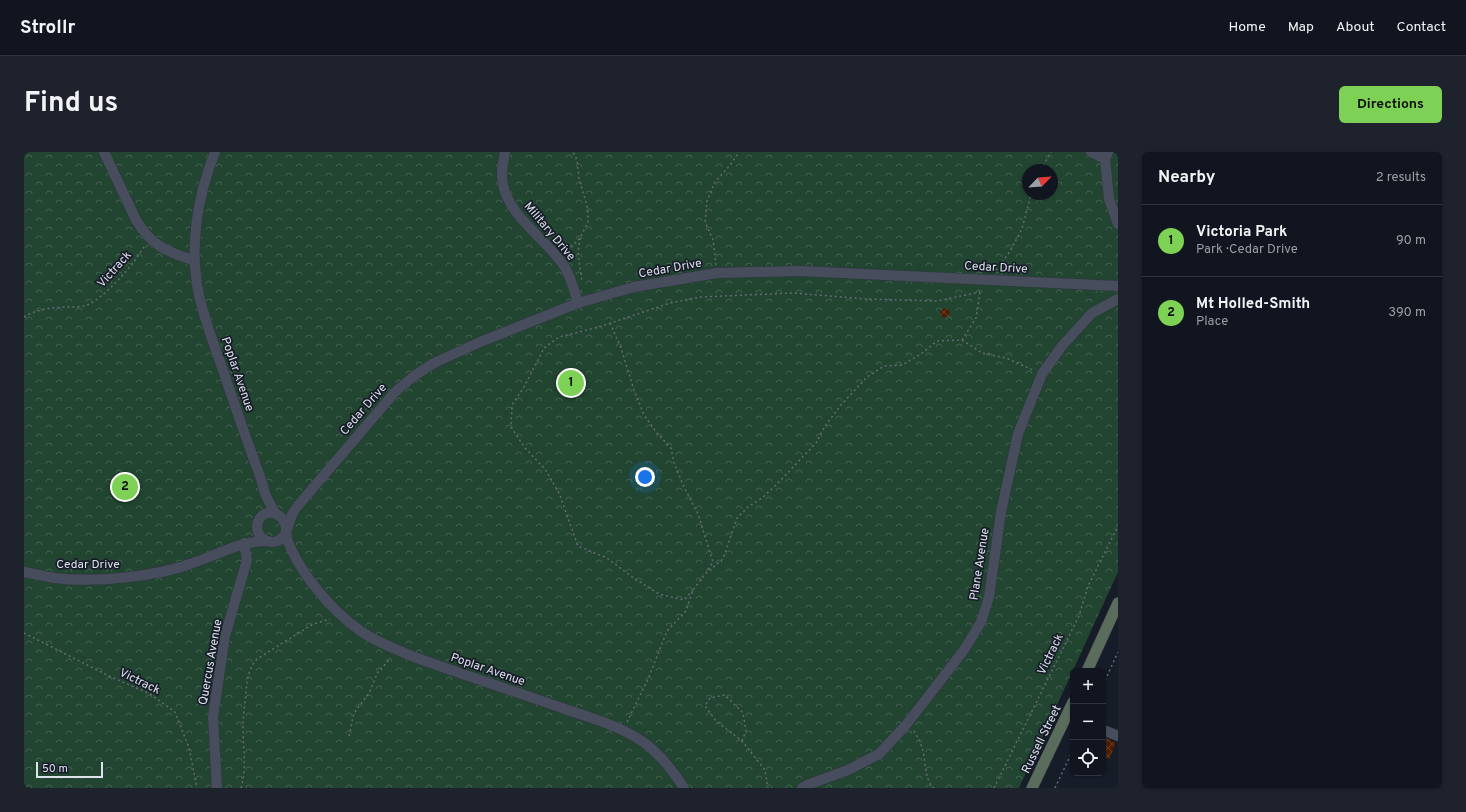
<!DOCTYPE html>
<meta charset="utf-8">
<style>
:root{--surface:#11151f;--page:#1e222c;--text:#f1f3f6;--muted:#9c9fa4;--line:#30343d;--accent:#7dd154}
body{margin:0;font-family:Overpass,sans-serif;background:var(--page);color:var(--text)}
.controls{position:absolute;right:12px;bottom:12px;display:grid;overflow:hidden;border-radius:6px;box-shadow:0 1px 3px #0004}
.controls button{width:36px;height:36px;display:grid;place-items:center;padding:0;border:0;border-bottom:1px solid var(--line);background:var(--surface);color:var(--text);font:20px sans-serif}
.compass{position:absolute;left:998px;top:12px;width:36px;height:36px;border-radius:50%;background:var(--surface);box-shadow:0 1px 3px #0004;rotate:65deg}
.scale{position:absolute;left:12px;bottom:10px;width:67px;box-sizing:border-box;padding-left:4px;border:2px solid #dde1eb;border-top:0;font-size:11px;line-height:14px;white-space:nowrap;color:#dde1eb;-webkit-text-stroke:3px #171c29;paint-order:stroke}
.you{position:absolute;left:621px;top:325px;width:14px;height:14px;margin:-10px;border:3px solid #fff;border-radius:50%;background:#1a73e8;box-shadow:0 0 0 6px #1a73e833}
.badge{display:grid;place-items:center;width:26px;height:26px;border-radius:50%;background:var(--accent);color:#111;font-size:13px;font-weight:700}
.pin{position:absolute;translate:-50% -50%;border:2px solid #fff;box-shadow:0 1px 4px #0006}
.list{margin:0;padding:0;list-style:none}
h2{display:flex;justify-content:space-between;align-items:center;height:52px;margin:0;padding:0 16px;font-size:17px}
h2 small{font-size:13px;font-weight:400;color:var(--muted)}
.list li{display:grid;grid-template-columns:26px 1fr auto;gap:12px;align-items:center;box-sizing:border-box;height:72px;padding:0 16px;border-top:1px solid var(--line)}
.list b{display:block;font-size:15px;white-space:nowrap}
.list p{margin:0;font-size:13px;white-space:nowrap;color:var(--muted)}
.list em{font-size:13px;font-style:normal;color:var(--muted)}
.icon{flex:none;width:22px;height:22px;fill:none;stroke:currentColor;stroke-width:2;stroke-linecap:round;stroke-linejoin:round}
.map{position:relative;flex:none;width:1094px;height:636px;overflow:hidden;border-radius:6px}
header{display:flex;align-items:center;gap:24px;box-sizing:border-box;height:56px;padding:0 20px;background:var(--surface);border-bottom:1px solid var(--line)}
header strong{font-size:19px}
nav{display:flex;gap:22px;margin-inline-start:auto;font-size:14px}
.intro{display:flex;align-items:center;justify-content:space-between;box-sizing:border-box;height:96px;padding:0 24px}
h1{margin:0;font-size:28px}
.button{padding:10px 18px;border-radius:6px;background:var(--accent);color:#111;font-size:14px;font-weight:700}
main{display:flex;gap:24px;padding:0 24px}
aside{flex:1;background:var(--surface);border-radius:6px;box-shadow:0 1px 3px #0004}
.map>svg:first-child{display:block}
.forest{fill:url(#forest-crowns);fill-rule:evenodd}
.building{fill:url(#building-cross-hatch)}
.lines{fill:none;stroke-linecap:round;stroke-linejoin:round}
.minor-casing{stroke:#343642;stroke-width:11}
.secondary-casing{stroke:#343642;stroke-width:12}
.path{stroke:#656a76;stroke-width:1.5;stroke-dasharray:2 3;stroke-linecap:butt}
.minor{stroke:#474d5d;stroke-width:10}
.secondary{stroke:#5a6c5c;stroke-width:11}
.labels{text-anchor:middle;stroke-width:3.5;stroke-linejoin:round;paint-order:stroke}
.street-label{font-size:12px;fill:#dde1eb;stroke:#171c29}
</style>
<header>
<strong>Strollr</strong>
<nav><a>Home</a><a>Map</a><a>About</a><a>Contact</a></nav>
</header>
<div class="intro"><h1>Find us</h1><a class="button">Directions</a></div>
<main>
<div class="map">
<svg width="1094" height="636" viewBox="0 0 1094 636">
<defs>
<pattern id="forest-crowns" width="20" height="18" patternUnits="userSpaceOnUse"><rect width="20" height="18" fill="#224531"/><path d="M2 6a3 3 0 1 1 6 0M12 15a3 3 0 1 1 6 0" fill="none" stroke="#42604f"/></pattern>
<pattern id="building-cross-hatch" width="8" height="8" patternUnits="userSpaceOnUse"><rect width="8" height="8" fill="#4e1d00"/><path d="M0 0l8 8M0 8l8-8" fill="none" stroke="#673e25"/></pattern>
</defs>
<rect width="100%" height="100%" fill="#171c29"/>
<path class="forest" d="M 0,0 L 1094,0 L 1094,420 L 995,636 L 0,636 ZM 1004,18 L 1028,18 L 1028,42 L 1004,42 Z"/>
<path class="building" d="M916.5 161a4.5 4.5 0 1 1 9 0a4.5 4.5 0 1 1-9 0Z
M 1079,585 L 1092,591 L 1085,607 L 1079,604 Z"/>
<g class="lines">
<defs>
<path id="minor" d="M 80,0 L 112,68 C 127,94 144,100 171,109
M 191,0 C 173,45 165,96 175,143 C 181,170 191,196 200,221 C 212,258 225,294 238,330 L 241,342 L 251,361
M 481,0 C 480,7 478,14 478,21 C 476,59 521,85 540,114 C 547,125 550,138 554,151
M 1067,0 L 1081,7
M 1084,0 L 1081,7 L 1085,47 L 1094,72
M 262,377 C 261,357 235,355 233,374 C 233,378 234,382 237,385 C 240,388 243,390 248,390 C 262,390 264,373 268,363 C 270,358 274,354 277,350 L 371,240 L 390,224 L 410,211 L 456,190 L 554,151 L 610,135 L 693,121 L 776,119 L 1094,134
M 261,381 C 272,417 307,459 338,480 C 353,490 369,496 385,503 C 436,522 487,538 538,556 C 566,566 598,574 622,592 C 637,604 650,620 660,636
M 0,420 C 10,422 20,424 30,426 C 71,431 131,425 169,411 C 194,403 216,389 242,389
M 1079,578 L 1094,584
M 193,636 L 189,565 L 201,484 L 223,408 L 220,391
M 778,636 L 783,633 L 824,618 L 855,602 L 882,573 L 940,498 L 957,470 L 965,445 L 977,360 L 994,282 L 1018,222 L 1038,194 L 1068,161 L 1094,147"/>
<path id="secondary" d="M 1063,519 L 1094,451
M 1008,636 L 1049,550"/>
</defs>
<use href="#minor" class="minor-casing"/>
<use href="#secondary" class="secondary-casing"/>
<path class="path" d="M 1017,18 L 1027,0
M 556,86 L 554,102 L 558,130
M 543,104 L 546,96 L 556,86 L 564,70 L 564,57 L 555,27 L 553,8 L 549,0
M 692,113 L 689,88 L 681,70 L 683,49 L 691,30 L 707,12 L 715,0
M 972,118 L 985,101 L 998,77 L 1007,42
M 0,165 C 13,157 30,155 45,155 C 50,155 56,155 60,154 C 78,150 113,109 121,93
M 586,171 L 597,196 L 610,238 L 620,263 L 633,281 L 647,296 L 650,311 L 660,335 L 674,362 L 689,410 L 683,419
M 938,188 L 958,201 L 982,206 L 1009,218
M 669,438 L 660,448 L 635,442 L 611,427 L 583,406 L 554,394 L 535,341 L 521,317 L 501,296 L 487,275 L 488,253 L 500,235 L 520,196 L 535,185 L 575,175 L 646,151 L 677,145 L 769,141 L 842,147 L 913,149 L 956,140
M 0,481 L 85,524 L 126,542 L 151,560 L 165,596 L 173,636
M 1079,533 L 1094,500
M 603,570 L 624,527 L 643,479 L 662,459 L 669,438 L 681,422 L 699,407 L 713,366 L 724,355 L 738,346 L 752,333 L 792,291 L 801,274 L 817,253 L 843,225 L 860,214 L 878,213 L 897,202 L 913,189 L 938,188 L 952,166 L 956,140 L 958,138
M 890,579 C 894,585 897,592 899,599 C 902,611 900,627 910,636
M 325,584 L 330,561 L 345,541 L 354,520 L 367,506
M 718,589 L 722,579 L 719,561 L 701,543 L 686,546 L 681,554 L 692,569 L 718,589 L 741,618 L 744,636
M 217,636 C 223,616 219,595 219,575 C 219,564 221,552 222,541 C 223,529 224,517 233,507 L 289,472 L 306,467
M 970,636 L 1055,464 L 1064,434 L 1094,374
M 1031,636 L 1049,598"/>
<use href="#minor" class="minor"/>
<use href="#secondary" class="secondary"/>
</g>
<g class="labels">
<g class="street-label">
<text transform="translate(526 79) rotate(50)" y="4">Military Drive</text>
<text transform="translate(972 115) rotate(3)" y="4">Cedar Drive</text>
<text transform="translate(646 116) rotate(-10)" y="4">Cedar Drive</text>
<text transform="translate(90 117) rotate(-48)" y="4">Victrack</text>
<text transform="translate(214 222) rotate(71)" y="4">Poplar Avenue</text>
<text transform="translate(339 257) rotate(-49)" y="4">Cedar Drive</text>
<text x="64" y="416">Cedar Drive</text>
<text transform="translate(955 412) rotate(-81)" y="4">Plane Avenue</text>
<text transform="translate(1026 502) rotate(-64)" y="4">Victrack</text>
<text transform="translate(186 510) rotate(-80)" y="4">Quercus Avenue</text>
<text transform="translate(464 517) rotate(19)" y="4">Poplar Avenue</text>
<text transform="translate(116 529) rotate(26)" y="4">Victrack</text>
<text transform="translate(1017 587) rotate(-64)" y="4">Russell Street</text>
</g>
</g>
</svg>
<div class="controls">
<button>+</button>
<button>−</button>
<button><svg class="icon" aria-label="locate" viewBox="0 0 24 24"><circle cx="12" cy="12" r="6"/><path d="M12 2v4M12 18v4M2 12h4M18 12h4"/></svg></button>
</div>
<svg class="compass" viewBox="-18 -18 36 36"><path d="M0-13l5 13h-10z" fill="#e53935"/><path d="M0 13l5-13h-10z" fill="#9c9fa4"/></svg>
<div class="scale">50 m</div>
<div class="you"></div>
<div class="pin badge" style="left:547px;top:231px">1</div>
<div class="pin badge" style="left:101px;top:335px">2</div>
</div>
<aside>
<h2>Nearby<small>2 results</small></h2>
<ul class="list">
<li><span class="badge">1</span><div><b>Victoria Park</b><p>Park · Cedar Drive</p></div><em>90 m</em></li>
<li><span class="badge">2</span><div><b>Mt Holled-Smith</b><p>Place</p></div><em>390 m</em></li>
</ul>
</aside>
</main>
